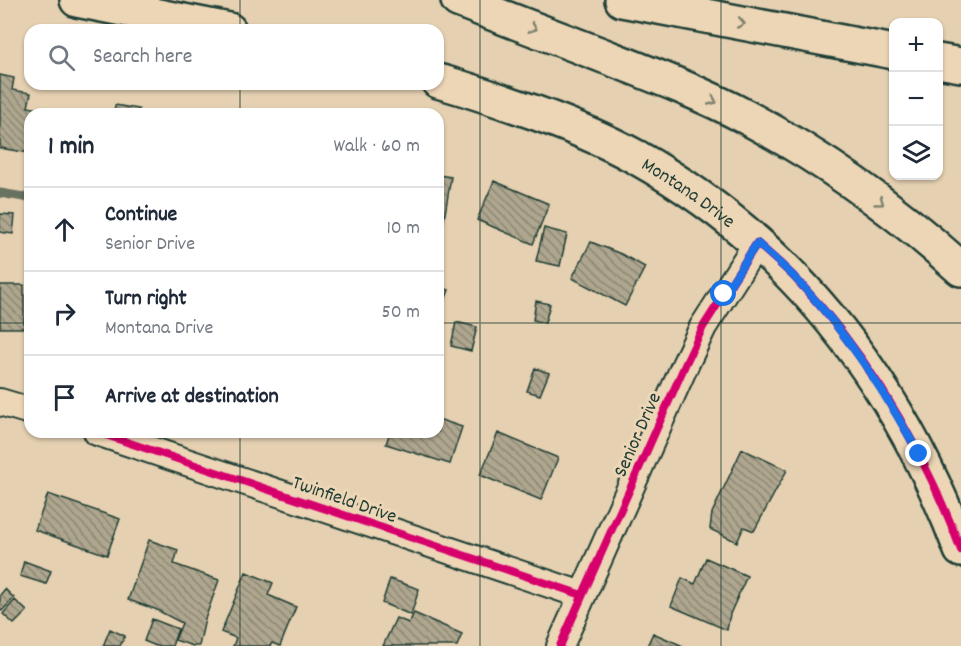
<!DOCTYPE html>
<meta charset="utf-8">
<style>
:root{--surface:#fff;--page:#f2f2f3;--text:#1f2937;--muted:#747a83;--line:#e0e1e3}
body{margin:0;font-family:Dekko,sans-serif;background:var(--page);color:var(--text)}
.controls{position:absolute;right:18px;top:18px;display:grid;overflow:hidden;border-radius:12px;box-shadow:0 2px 4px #0004}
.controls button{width:54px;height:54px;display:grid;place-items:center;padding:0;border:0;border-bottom:2px solid var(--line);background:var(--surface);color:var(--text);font:30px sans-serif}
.stop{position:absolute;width:18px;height:18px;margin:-14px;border:4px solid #1a73e8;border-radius:50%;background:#fff}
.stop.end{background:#1a73e8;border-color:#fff;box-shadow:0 2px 6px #0008}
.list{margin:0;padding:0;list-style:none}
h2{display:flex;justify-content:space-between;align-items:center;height:78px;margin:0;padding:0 24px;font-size:26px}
h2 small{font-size:20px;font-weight:400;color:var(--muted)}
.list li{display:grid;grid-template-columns:39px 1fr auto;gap:18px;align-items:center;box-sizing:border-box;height:84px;padding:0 24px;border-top:2px solid var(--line)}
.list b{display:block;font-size:22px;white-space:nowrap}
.list p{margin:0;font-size:20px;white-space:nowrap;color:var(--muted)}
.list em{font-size:20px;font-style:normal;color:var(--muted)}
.icon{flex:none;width:33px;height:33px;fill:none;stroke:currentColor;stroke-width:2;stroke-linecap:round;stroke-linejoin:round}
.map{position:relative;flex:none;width:961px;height:646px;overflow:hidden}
.search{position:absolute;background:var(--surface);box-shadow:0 2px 4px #0004;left:24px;top:24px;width:420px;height:66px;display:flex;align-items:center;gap:15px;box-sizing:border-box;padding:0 21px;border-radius:18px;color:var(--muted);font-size:22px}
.panel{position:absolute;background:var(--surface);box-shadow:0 2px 4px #0004;left:24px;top:108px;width:420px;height:330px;border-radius:18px}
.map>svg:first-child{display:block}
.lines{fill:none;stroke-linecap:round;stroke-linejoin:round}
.stream{stroke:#677261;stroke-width:9}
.building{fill:url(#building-back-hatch);stroke:#1f3d34;stroke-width:1.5}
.street-casing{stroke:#1f3d34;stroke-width:30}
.secondary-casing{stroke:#1f3d34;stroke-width:38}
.highway-casing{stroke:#1f3d34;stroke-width:38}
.street{stroke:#edd6b6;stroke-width:26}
.secondary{stroke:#edd6b6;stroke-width:33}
.highway{stroke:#edd6b6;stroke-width:33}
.cycleway-casing{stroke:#edd6b6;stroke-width:11}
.cycleway{stroke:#d6006c;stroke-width:8}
.oneway{stroke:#7c826e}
.route{stroke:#1a73e8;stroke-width:8}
.grid{fill:none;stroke:#1f3d34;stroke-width:1.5;stroke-opacity:0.55}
.labels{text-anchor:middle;stroke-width:6;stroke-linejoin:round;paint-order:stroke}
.street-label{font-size:20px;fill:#1f3d34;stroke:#edd6b6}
</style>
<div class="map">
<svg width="961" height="646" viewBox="0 0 961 646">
<defs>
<pattern id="building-back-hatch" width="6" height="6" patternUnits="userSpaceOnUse" patternTransform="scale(1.5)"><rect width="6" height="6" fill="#aea68e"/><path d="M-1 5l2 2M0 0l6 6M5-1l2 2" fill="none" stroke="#8d8875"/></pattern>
</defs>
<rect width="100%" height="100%" fill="#e5d0b1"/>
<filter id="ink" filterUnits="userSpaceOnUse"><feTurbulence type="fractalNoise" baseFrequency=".0167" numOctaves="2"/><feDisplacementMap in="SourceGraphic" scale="12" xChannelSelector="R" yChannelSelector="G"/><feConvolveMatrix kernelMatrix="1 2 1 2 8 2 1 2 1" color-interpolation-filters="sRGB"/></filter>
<g filter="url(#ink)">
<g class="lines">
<path class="stream" d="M 0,193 L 30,198"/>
</g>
<path class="building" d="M 0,75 L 14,78 L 12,90 L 31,93 L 28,107 L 61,113 L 61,114 L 30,114 L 30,153 L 0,148 Z
M 115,105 L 139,109 L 138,114 L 114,114 Z
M 438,175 L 451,177 L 440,244 L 438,244 Z
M 494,181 L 549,204 L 533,244 L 477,220 Z
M 0,214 L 15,215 L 13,234 L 0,232 Z
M 544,228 L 567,234 L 560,266 L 536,261 Z
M 591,242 L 621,254 L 645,267 L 625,306 L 572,278 Z
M 0,285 L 24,285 L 24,328 L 0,328 Z
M 438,286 L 449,290 L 444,303 L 438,300 Z
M 536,301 L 550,304 L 545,323 L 533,320 Z
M 456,322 L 477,327 L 471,351 L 451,346 Z
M 535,368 L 549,373 L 540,395 L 527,391 Z
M 438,419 L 462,427 L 450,464 L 386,444 L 390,432 L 438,432 Z
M 498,433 L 558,458 L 541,500 L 480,475 Z
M 742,449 L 787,470 L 754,531 L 744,527 L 737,542 L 710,529 L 712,513 Z
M 48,494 L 120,519 L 107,555 L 35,530 Z
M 149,540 L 178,550 L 174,564 L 219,580 L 205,619 L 199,646 L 193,646 L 175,640 L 182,623 L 155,609 L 128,600 Z
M 706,558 L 747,576 L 730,614 L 727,630 L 671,606 L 682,578 L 695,584 Z
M 24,561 L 51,571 L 46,584 L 20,576 Z
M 246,572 L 273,583 L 268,595 L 296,607 L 280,646 L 272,643 L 270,646 L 233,646 L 236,638 L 221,632 Z
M 390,579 L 419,589 L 411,615 L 382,603 Z
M 5,589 L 14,598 L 2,611 L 0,609 L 0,595 Z
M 15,600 L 27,611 L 14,624 L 3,614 Z
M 414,613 L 462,634 L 457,646 L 383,646 L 396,618 L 409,623 Z
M 152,619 L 178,629 L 172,646 L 156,646 L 144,641 Z
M 110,629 L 125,636 L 120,646 L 103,646 Z
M 653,633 L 683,646 L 647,646 Z"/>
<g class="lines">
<defs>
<path id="street" d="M 0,402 L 30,411
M 97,432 L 582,595
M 560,646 L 685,365 L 703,327 L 757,243"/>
<g id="secondary">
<path d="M 77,0 L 229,30"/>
<path id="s1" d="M 438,81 C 464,88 490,97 516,106 C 557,120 598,136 636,157 C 794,245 898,383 961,550"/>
</g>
<path id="highway" d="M 458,0 C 505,18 552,36 599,54 C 648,73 699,92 746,117 C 823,158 896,210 961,269
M 622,0 L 894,52
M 938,61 L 961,65"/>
</defs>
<use href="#street" class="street-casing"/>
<use href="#secondary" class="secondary-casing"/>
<use href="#highway" class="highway-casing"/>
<use href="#street" class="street"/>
<use href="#secondary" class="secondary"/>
<use href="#highway" class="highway"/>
<defs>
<path id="cycleway" d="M 97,432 L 582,595
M 560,646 L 685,365 L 703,327 L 757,243 C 770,255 785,267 797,280 C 870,357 924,451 961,550"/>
</defs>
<use href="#cycleway" class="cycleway-casing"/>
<use href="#cycleway" class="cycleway"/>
</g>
<defs><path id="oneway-chevron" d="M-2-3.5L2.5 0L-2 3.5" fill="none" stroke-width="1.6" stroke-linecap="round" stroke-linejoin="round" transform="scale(1.5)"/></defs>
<g class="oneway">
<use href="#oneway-chevron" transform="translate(741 23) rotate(11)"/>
<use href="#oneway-chevron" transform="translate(533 28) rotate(21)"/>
<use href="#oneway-chevron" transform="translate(713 101) rotate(25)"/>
<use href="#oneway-chevron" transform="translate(880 202) rotate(36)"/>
</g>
</g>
<g class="lines" filter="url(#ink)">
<path class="route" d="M 724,294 L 757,243 C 770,255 785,267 798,281 C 847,333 884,391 919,454"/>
</g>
<path class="grid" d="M 240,0 L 240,30M 480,0 L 480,646M 721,0 L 721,646M 240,84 L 240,114M 0,323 L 30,323M 438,323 L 961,323M 240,432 L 240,646"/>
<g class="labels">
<g class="street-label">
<text dy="7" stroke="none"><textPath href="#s1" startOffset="276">Montana Drive</textPath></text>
<text transform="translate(636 434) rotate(-66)" y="7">Senior Drive</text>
<text transform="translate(345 498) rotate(19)" y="7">Twinfield Drive</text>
</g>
</g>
</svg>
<div class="controls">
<button>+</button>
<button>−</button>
<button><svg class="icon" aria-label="layers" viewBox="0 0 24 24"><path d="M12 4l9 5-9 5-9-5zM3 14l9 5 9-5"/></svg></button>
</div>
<div class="stop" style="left:724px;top:294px"></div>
<div class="stop end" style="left:919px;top:454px"></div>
<div class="search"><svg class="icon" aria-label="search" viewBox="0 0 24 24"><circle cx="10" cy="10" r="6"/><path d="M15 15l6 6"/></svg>Search here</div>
<section class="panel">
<h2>1 min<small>Walk · 60 m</small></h2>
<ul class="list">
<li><svg class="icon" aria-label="ahead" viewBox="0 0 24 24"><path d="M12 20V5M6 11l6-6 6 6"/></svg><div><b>Continue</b><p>Senior Drive</p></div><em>10 m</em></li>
<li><svg class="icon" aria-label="right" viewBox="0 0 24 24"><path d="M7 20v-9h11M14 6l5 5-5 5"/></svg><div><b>Turn right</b><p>Montana Drive</p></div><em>50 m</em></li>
<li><svg class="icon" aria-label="arrive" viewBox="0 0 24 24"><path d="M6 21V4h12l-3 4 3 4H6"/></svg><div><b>Arrive at destination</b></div></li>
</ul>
</section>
</div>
